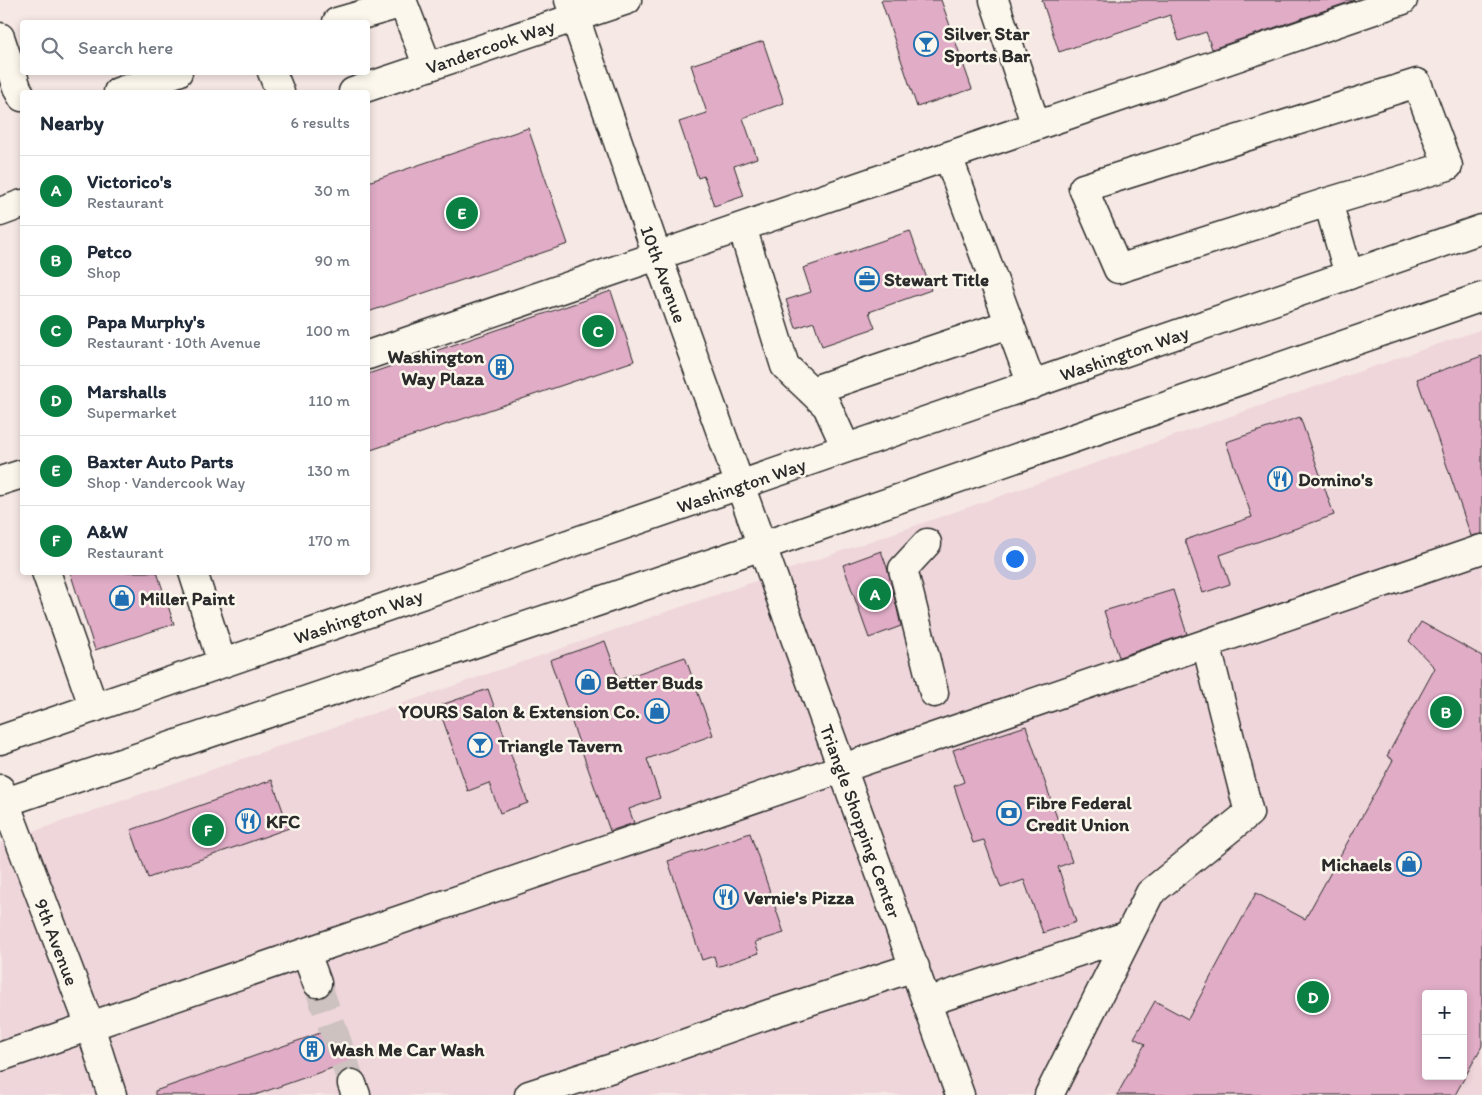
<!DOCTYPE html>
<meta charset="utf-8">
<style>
:root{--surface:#fff;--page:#f6f6f7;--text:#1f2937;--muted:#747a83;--line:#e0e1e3;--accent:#0b8043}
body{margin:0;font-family:Itim,sans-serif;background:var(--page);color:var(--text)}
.controls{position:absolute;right:15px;bottom:15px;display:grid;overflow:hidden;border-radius:5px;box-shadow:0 2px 8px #0003}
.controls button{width:45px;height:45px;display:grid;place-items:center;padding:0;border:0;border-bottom:1px solid var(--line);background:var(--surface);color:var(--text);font:25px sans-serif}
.you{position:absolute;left:1014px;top:558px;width:18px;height:18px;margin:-12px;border:4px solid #fff;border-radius:50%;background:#1a73e8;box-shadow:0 0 0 8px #1a73e833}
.badge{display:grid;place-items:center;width:32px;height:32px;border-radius:50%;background:var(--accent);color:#fff;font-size:16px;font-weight:700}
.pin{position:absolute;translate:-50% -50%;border:2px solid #fff;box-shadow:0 1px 5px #0006}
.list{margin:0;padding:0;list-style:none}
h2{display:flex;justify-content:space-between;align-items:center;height:65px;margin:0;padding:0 20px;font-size:21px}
h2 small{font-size:16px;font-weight:400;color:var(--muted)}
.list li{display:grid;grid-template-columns:32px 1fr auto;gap:15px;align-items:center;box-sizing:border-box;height:70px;padding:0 20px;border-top:1px solid var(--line)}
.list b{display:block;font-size:19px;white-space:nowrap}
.list p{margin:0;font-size:16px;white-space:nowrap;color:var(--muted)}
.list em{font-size:16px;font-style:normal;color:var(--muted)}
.icon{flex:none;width:28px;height:28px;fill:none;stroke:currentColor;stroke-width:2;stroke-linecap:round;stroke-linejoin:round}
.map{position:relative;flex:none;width:1482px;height:1095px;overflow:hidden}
.search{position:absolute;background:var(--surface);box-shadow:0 2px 8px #0003;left:20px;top:20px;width:350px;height:55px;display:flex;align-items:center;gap:12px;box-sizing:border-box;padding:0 18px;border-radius:5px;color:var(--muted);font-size:19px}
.panel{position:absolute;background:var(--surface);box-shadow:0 2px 8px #0003;left:20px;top:90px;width:350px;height:485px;border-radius:5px}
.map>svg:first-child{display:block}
.built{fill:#efd6db;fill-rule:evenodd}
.building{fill:#e0acc6;stroke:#2b2b2b;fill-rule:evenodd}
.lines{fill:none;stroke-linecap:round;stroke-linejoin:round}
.minor-tunnel{stroke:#cdc2bf;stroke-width:28;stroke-dasharray:28 14;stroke-linecap:butt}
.minor-casing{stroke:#2b2b2b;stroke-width:31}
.major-casing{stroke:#2b2b2b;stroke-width:31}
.minor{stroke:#fbf7ec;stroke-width:28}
.major{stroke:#fbf7ec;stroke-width:28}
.labels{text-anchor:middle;stroke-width:5;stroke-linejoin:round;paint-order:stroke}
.poi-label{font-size:19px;font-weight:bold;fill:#2b2b2b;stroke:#fbf7ec;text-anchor:start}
.street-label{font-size:19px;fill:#2b2b2b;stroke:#fbf7ec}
</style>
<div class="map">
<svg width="1482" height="1095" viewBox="0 0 1482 1095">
<rect width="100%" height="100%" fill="#f6e8e4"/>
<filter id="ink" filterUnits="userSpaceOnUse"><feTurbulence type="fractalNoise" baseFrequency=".02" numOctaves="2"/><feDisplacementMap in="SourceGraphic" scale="10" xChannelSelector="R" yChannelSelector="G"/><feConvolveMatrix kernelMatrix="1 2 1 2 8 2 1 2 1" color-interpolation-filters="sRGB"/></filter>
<g filter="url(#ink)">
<path class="built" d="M 1482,329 L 1482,1095 L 0,1095 L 0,843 ZM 1426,994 L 1463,994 L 1463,1076 L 1426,1076 Z"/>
<path class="building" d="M 881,0 L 941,0 L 972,89 L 917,107 Z
M 1042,0 L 1355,0 L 1212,49 L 1206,32 L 1179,41 L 1170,15 L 1059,52 Z
M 763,41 L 784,103 L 743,118 L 757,158 L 734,166 L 744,196 L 714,206 L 704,176 L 698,178 L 679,122 L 707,113 L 691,65 Z
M 528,128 L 568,244 L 368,312 L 368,182 Z
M 910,231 L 931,290 L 869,312 L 875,328 L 822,346 L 814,322 L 796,328 L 786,300 L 811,292 L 803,268 Z
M 611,291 L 634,361 L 368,451 L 368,374 Z
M 1482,356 L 1482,534 L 1471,536 L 1417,379 Z
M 1300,417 L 1334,515 L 1220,555 L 1230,584 L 1203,593 L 1185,540 L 1252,517 L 1226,442 Z
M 881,551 L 888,570 L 901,626 L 869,638 L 843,565 Z
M 70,572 L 157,572 L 174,624 L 95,650 Z
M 1173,590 L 1187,634 L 1119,657 L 1104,611 Z
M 1421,622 L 1482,656 L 1482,1046 L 1455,1095 L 1117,1095 L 1145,1044 L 1134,1038 L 1155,1001 L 1188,1019 L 1256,893 L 1305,919 L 1393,760 L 1387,756 L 1435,668 L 1409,641 ZM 1426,994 L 1463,994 L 1463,1076 L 1426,1076 Z
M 605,641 L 619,680 L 685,657 L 713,735 L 647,759 L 660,798 L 629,809 L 634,823 L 610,831 L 550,660 Z
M 488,689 L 528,803 L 500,813 L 489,783 L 468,791 L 438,706 Z
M 1026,726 L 1072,862 L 1058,867 L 1076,922 L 1043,933 L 1024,880 L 1001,888 L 984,840 L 973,843 L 954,786 L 964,782 L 953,750 Z
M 272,780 L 289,828 L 148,878 L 131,830 Z
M 750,833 L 784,933 L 755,942 L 759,953 L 717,967 L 714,956 L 702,960 L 668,861 Z
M 343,1025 L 355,1060 L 255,1095 L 155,1095 L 155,1091 Z"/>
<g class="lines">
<path class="minor-tunnel" d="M 317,983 L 352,1084"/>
<defs>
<path id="minor" d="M 402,0 L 428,67
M 569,0 L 657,255 L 960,1095
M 994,0 L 1036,126
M 337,22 L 403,3
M 0,37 L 17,88 L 22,97
M 272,72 L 280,92
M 1417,83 L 1448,166 L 1328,202 L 1118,269 L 1083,188 Z
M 118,92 L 178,72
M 353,92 L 627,0
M 948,156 L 1032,385
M 1328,202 L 1349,275
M 0,212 L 22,204
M 742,227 L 785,366 L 827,406 L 846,448
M 368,355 L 1403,0
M 811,391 L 1009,324
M 0,481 L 22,474
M 927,543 L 903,569 L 934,693
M 46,572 L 94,708
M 193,572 L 222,663
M 0,789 L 90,1026 L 112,1095
M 306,953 L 317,983
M 927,1002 L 1129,935
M 0,1057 L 1482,549
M 352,1084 L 356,1095
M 529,1095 L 649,1056 L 772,1013 L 915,967
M 1049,1095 L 1150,893 L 1249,813 L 1206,644"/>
<path id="major" d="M 0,740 L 1482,229
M 0,804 L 762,546 L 1482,297"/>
</defs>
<use href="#minor" class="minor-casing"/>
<use href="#major" class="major-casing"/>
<use href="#minor" class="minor"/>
<use href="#major" class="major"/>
</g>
</g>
<defs>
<symbol id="bar-ring" viewBox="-11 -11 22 22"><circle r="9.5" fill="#fbf7ec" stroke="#1f6fb2" stroke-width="1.5"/><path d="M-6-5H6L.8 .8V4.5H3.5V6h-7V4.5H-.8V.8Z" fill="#1f6fb2"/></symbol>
<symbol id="office-ring" viewBox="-11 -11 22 22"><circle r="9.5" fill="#fbf7ec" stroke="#1f6fb2" stroke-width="1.5"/><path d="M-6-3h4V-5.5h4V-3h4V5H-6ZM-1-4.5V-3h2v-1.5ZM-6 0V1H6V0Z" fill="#1f6fb2"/></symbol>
<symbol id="building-ring" viewBox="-11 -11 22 22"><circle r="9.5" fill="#fbf7ec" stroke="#1f6fb2" stroke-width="1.5"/><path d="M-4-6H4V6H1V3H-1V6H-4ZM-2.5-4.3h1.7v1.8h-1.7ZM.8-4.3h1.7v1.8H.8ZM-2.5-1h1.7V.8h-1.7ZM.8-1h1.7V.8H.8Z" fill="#1f6fb2"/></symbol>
<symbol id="restaurant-ring" viewBox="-11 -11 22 22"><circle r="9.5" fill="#fbf7ec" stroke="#1f6fb2" stroke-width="1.5"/><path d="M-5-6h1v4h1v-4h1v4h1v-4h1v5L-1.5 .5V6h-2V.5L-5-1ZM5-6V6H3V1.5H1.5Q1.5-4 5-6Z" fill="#1f6fb2"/></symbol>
<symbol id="shop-ring" viewBox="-11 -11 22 22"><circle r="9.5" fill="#fbf7ec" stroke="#1f6fb2" stroke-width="1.5"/><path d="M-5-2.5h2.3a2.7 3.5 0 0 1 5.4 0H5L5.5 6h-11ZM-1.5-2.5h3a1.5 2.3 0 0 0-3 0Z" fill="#1f6fb2"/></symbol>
<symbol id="bank-ring" viewBox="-11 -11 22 22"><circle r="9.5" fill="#fbf7ec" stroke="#1f6fb2" stroke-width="1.5"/><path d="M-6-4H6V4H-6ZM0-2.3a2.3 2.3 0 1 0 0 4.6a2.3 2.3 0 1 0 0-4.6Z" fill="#1f6fb2"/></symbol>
</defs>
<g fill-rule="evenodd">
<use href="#bar-ring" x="912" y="30" width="28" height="28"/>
<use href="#office-ring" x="853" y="265" width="28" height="28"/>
<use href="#building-ring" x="487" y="353" width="28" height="28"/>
<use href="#restaurant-ring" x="1266" y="465" width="28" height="28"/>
<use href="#shop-ring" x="108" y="584" width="28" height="28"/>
<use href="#shop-ring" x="574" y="668" width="28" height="28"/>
<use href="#shop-ring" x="643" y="697" width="28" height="28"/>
<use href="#bar-ring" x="466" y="731" width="28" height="28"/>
<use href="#bank-ring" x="995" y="799" width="28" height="28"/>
<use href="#restaurant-ring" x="234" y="807" width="28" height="28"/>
<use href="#shop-ring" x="1395" y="850" width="28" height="28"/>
<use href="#restaurant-ring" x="712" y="883" width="28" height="28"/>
<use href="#building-ring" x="298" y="1035" width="28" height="28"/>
</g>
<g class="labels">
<g class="poi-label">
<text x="944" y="40">Silver Star<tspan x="944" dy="22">Sports Bar</tspan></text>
<text x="884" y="286">Stewart Title</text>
<text x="484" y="363" text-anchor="end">Washington<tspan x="484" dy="22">Way Plaza</tspan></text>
<text x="1298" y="486">Domino's</text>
<text x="140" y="605">Miller Paint</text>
<text x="606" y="689">Better Buds</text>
<text x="640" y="718" text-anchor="end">YOURS Salon &amp; Extension Co.</text>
<text x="498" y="752">Triangle Tavern</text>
<text x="1026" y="809">Fibre Federal<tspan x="1026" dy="22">Credit Union</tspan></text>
<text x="266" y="828">KFC</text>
<text x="1392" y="871" text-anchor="end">Michaels</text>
<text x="744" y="904">Vernie's Pizza</text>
<text x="330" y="1056">Wash Me Car Wash</text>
</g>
<g class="street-label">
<text transform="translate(490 46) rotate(-19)" y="7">Vandercook Way</text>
<text transform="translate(664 274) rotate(70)" y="7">10th Avenue</text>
<text transform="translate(1124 353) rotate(-19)" y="7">Washington Way</text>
<text transform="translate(741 485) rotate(-19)" y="7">Washington Way</text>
<text transform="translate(358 616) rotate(-19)" y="7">Washington Way</text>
<text transform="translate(861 821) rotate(70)" y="7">Triangle Shopping Center</text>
<text transform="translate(57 942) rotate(69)" y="7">9th Avenue</text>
</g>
</g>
</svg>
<div class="controls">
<button>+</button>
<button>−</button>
</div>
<div class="you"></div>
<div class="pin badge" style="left:875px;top:594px">A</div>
<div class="pin badge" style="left:1446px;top:712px">B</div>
<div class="pin badge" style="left:598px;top:331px">C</div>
<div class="pin badge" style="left:1313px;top:997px">D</div>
<div class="pin badge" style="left:462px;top:213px">E</div>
<div class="pin badge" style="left:208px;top:830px">F</div>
<div class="search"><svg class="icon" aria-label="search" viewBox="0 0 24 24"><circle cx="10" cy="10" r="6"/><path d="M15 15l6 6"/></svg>Search here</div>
<section class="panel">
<h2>Nearby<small>6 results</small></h2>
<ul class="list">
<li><span class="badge">A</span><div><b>Victorico's</b><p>Restaurant</p></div><em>30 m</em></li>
<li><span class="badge">B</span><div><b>Petco</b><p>Shop</p></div><em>90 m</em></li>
<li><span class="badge">C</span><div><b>Papa Murphy's</b><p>Restaurant · 10th Avenue</p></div><em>100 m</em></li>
<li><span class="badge">D</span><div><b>Marshalls</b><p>Supermarket</p></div><em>110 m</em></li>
<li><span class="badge">E</span><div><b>Baxter Auto Parts</b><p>Shop · Vandercook Way</p></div><em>130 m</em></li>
<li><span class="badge">F</span><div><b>A&amp;W</b><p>Restaurant</p></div><em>170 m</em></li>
</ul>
</section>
</div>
